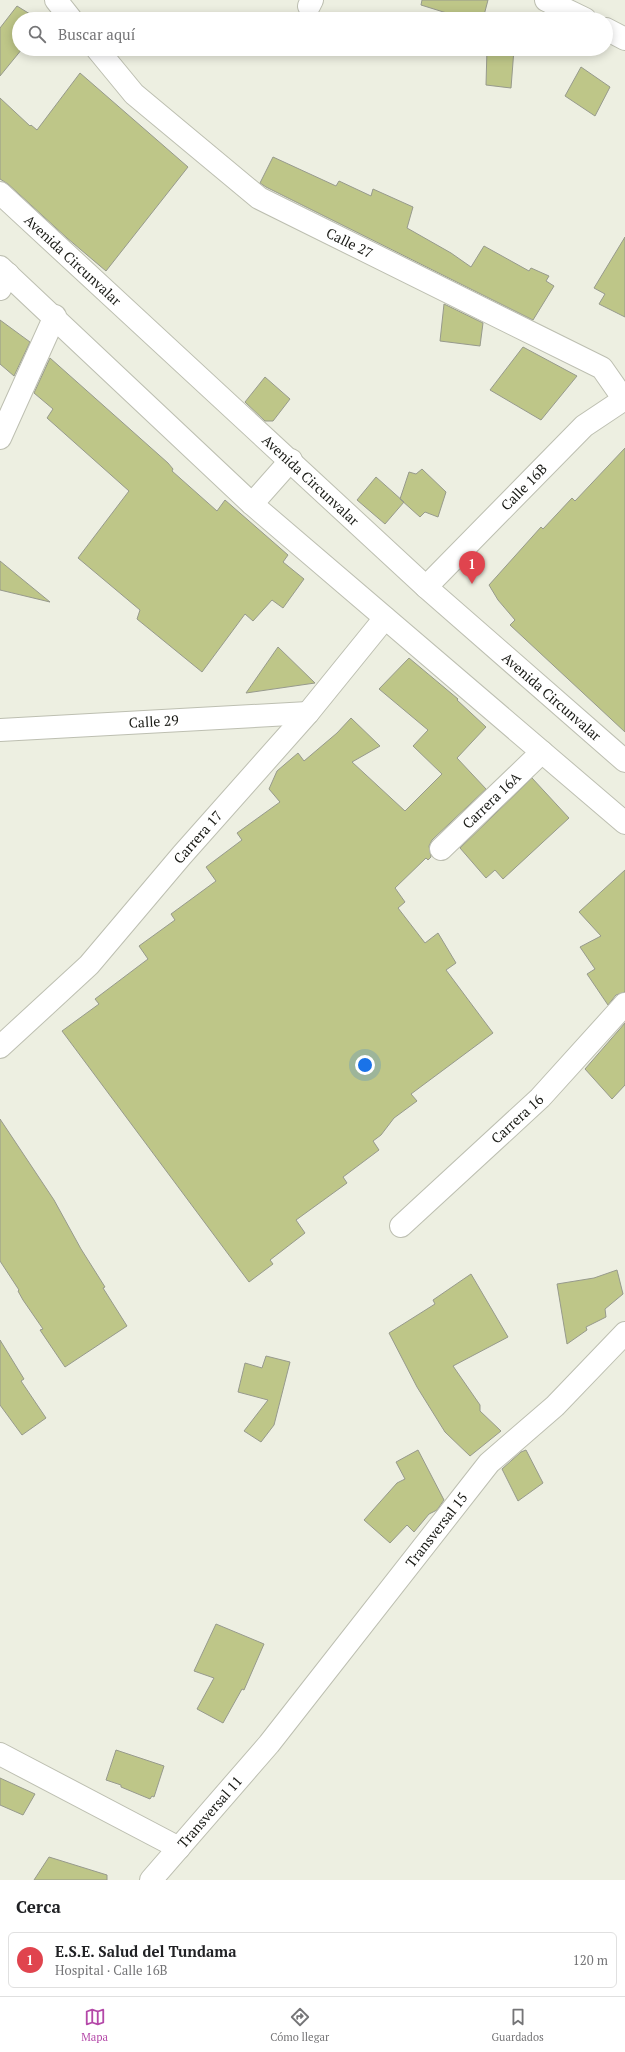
<!DOCTYPE html>
<html lang="es">
<meta charset="utf-8">
<style>
:root{--surface:#fff;--page:#f2f2f2;--text:#202124;--muted:#757577;--line:#e0e0e0;--accent:#b448a8}
body{margin:0;font-family:"PT Serif",serif;background:var(--page);color:var(--text)}
.you{position:absolute;left:365px;top:1065px;width:14px;height:14px;margin:-10px;border:3px solid #fff;border-radius:50%;background:#1a73e8;box-shadow:0 0 0 6px #1a73e833}
.badge{display:grid;place-items:center;width:26px;height:26px;border-radius:50%;background:var(--accent);color:#fff;font-size:13px;font-weight:700}
.pin{position:absolute;translate:-50% -33px;filter:drop-shadow(0 1px 2px #0008)}
.pin::after{content:'';position:absolute;top:21px;width:14px;height:12px;background:inherit;clip-path:polygon(0 0,100% 0,50% 100%)}
.list{margin:0;padding:0;list-style:none}
h2{display:flex;justify-content:space-between;align-items:center;height:52px;margin:0;padding:0 16px;font-size:17px}
h2 small{font-size:13px;font-weight:400;color:var(--muted)}
.list li{display:grid;grid-template-columns:26px 1fr auto;gap:12px;align-items:center;box-sizing:border-box;height:56px;margin:0 8px 8px;padding:0 8px;border:1px solid var(--line);border-radius:6px}
.list b{display:block;font-size:15px;white-space:nowrap}
.list p{margin:0;font-size:13px;white-space:nowrap;color:var(--muted)}
.list em{font-size:13px;font-style:normal;color:var(--muted)}
.icon{flex:none;width:22px;height:22px;fill:none;stroke:currentColor;stroke-width:2;stroke-linecap:round;stroke-linejoin:round}
.map{position:relative;flex:none;width:625px;height:1880px;overflow:hidden}
.search{position:absolute;background:var(--surface);box-shadow:0 2px 10px #0003;left:12px;right:12px;top:12px;height:44px;display:flex;align-items:center;gap:10px;box-sizing:border-box;padding:0 14px;border-radius:22px;color:var(--muted);font-size:15px}
.sheet{height:116px;background:var(--surface)}
nav{display:flex;justify-content:space-around;align-items:center;box-sizing:border-box;height:56px;border-top:1px solid var(--line);background:var(--surface);font-size:11px;color:var(--muted)}
nav a{display:grid;justify-items:center;gap:2px}
nav .on{color:var(--accent)}
.map>svg:first-child{display:block}
.building{fill:#bec688;stroke:#979a8c}
.lines{fill:none;stroke-linecap:round;stroke-linejoin:round}
.street-casing{stroke:#bdbfb1;stroke-width:24}
.secondary-casing{stroke:#bdbfb1;stroke-width:24}
.street{stroke:#fff;stroke-width:22}
.secondary{stroke:#fff;stroke-width:22}
.labels{text-anchor:middle;stroke-width:3.5;stroke-linejoin:round;paint-order:stroke}
.street-label{font-size:14px;fill:#181914;stroke:#fff}
</style>
<div class="map">
<svg width="625" height="1880" viewBox="0 0 625 1880">
<rect width="100%" height="100%" fill="#edefe1"/>
<path class="building" d="M 422,0 L 488,0 L 483,19 L 466,19 L 421,5 Z
M 17,6 L 38,19 L 19,19 L 19,49 L 22,49 L 0,76 L 0,28 Z
M 487,49 L 514,49 L 511,88 L 486,85 Z
M 581,67 L 610,87 L 595,116 L 565,96 Z
M 80,73 L 188,167 L 106,271 L 67,238 L 8,184 L 0,179 L 0,98 L 30,126 L 31,125 L 37,130 Z
M 273,157 L 336,186 L 339,181 L 371,196 L 373,189 L 413,207 L 407,228 L 451,253 L 471,267 L 484,246 L 529,271 L 531,268 L 549,276 L 546,281 L 554,286 L 533,320 L 266,187 L 260,183 Z
M 625,237 L 625,317 L 599,304 L 605,294 L 594,288 Z
M 444,304 L 483,323 L 480,346 L 440,341 Z
M 0,320 L 30,342 L 14,376 L 0,364 Z
M 523,347 L 577,376 L 541,420 L 490,390 Z
M 50,358 L 168,463 L 173,469 L 172,471 L 217,511 L 225,500 L 288,555 L 283,562 L 304,579 L 283,608 L 272,600 L 253,621 L 245,614 L 202,672 L 137,619 L 140,610 L 78,558 L 129,491 L 47,418 L 53,409 L 34,393 Z
M 265,377 L 290,399 L 273,421 L 265,421 L 245,402 Z
M 625,448 L 625,732 L 510,625 L 515,620 L 498,600 L 489,585 L 541,527 L 543,529 L 572,498 L 575,501 Z
M 422,469 L 446,492 L 438,517 L 425,512 L 420,517 L 400,499 L 409,472 L 416,474 Z
M 376,477 L 404,502 L 385,524 L 357,500 Z
M 0,561 L 50,602 L 0,590 Z
M 278,647 L 315,683 L 246,693 Z
M 409,658 L 458,699 L 457,700 L 486,727 L 457,758 L 486,789 L 432,840 L 429,846 L 431,857 L 428,860 L 426,858 L 395,888 L 405,902 L 398,908 L 425,943 L 438,933 L 456,963 L 446,970 L 493,1033 L 411,1094 L 417,1101 L 394,1118 L 381,1135 L 373,1141 L 379,1150 L 343,1177 L 347,1183 L 296,1220 L 305,1233 L 270,1260 L 273,1264 L 249,1282 L 62,1031 L 99,1004 L 95,999 L 148,959 L 139,946 L 175,920 L 171,914 L 216,881 L 206,867 L 242,840 L 237,833 L 280,802 L 269,789 L 277,771 L 298,753 L 304,761 L 337,733 L 351,718 L 380,746 L 352,762 L 405,811 L 442,774 L 413,746 L 428,730 L 379,689 Z
M 532,778 L 569,818 L 503,879 L 495,870 L 486,878 L 460,848 Z
M 625,870 L 625,992 L 616,995 L 608,1005 L 587,974 L 595,969 L 580,947 L 601,936 L 579,912 Z
M 625,1023 L 625,1085 L 612,1099 L 585,1069 Z
M 0,1119 L 54,1200 L 81,1249 L 105,1287 L 103,1288 L 127,1326 L 65,1367 L 40,1330 L 43,1329 L 23,1300 L 18,1291 L 19,1290 L 0,1261 Z
M 617,1270 L 623,1294 L 605,1309 L 606,1317 L 586,1327 L 587,1330 L 567,1344 L 557,1284 L 594,1278 Z
M 471,1274 L 508,1337 L 453,1366 L 480,1405 L 480,1411 L 501,1431 L 470,1456 L 445,1432 L 417,1387 L 389,1333 L 435,1304 L 433,1300 Z
M 0,1340 L 24,1379 L 21,1381 L 46,1418 L 22,1435 L 0,1405 Z
M 266,1356 L 290,1362 L 274,1425 L 261,1442 L 244,1431 L 268,1400 L 238,1392 L 245,1363 L 262,1368 Z
M 418,1450 L 444,1500 L 437,1510 L 429,1514 L 414,1532 L 407,1525 L 390,1543 L 364,1520 L 397,1483 L 405,1479 L 396,1462 Z
M 526,1450 L 543,1483 L 518,1501 L 502,1469 L 521,1452 Z
M 216,1624 L 264,1644 L 244,1690 L 242,1689 L 223,1723 L 197,1709 L 214,1678 L 194,1671 Z
M 116,1750 L 164,1766 L 154,1797 L 152,1796 L 150,1799 L 121,1787 L 121,1785 L 106,1780 Z
M 0,1778 L 35,1794 L 23,1815 L 0,1805 Z
M 49,1857 L 107,1875 L 107,1880 L 34,1880 Z"/>
<g class="lines">
<defs>
<g id="street">
<path d="M 56,0 L 71,19"/>
<path d="M 546,0 L 585,19"/>
<path d="M 309,6 L 312,0"/>
<path d="M 606,29 L 625,39"/>
<path id="s1" d="M 97,49 L 134,94 L 259,198 L 602,368 L 625,401"/>
<path d="M 0,289 L 8,274"/>
<path d="M 0,438 L 55,316"/>
<path id="s2" d="M 426,587 L 584,426 L 623,400 L 625,394"/>
<path id="s3" d="M 0,730 L 308,713"/>
<path id="s4" d="M 441,849 L 542,752"/>
<path id="s5" d="M 0,1047 L 89,965 L 182,855 L 308,713 L 385,618"/>
<path id="s6" d="M 401,1226 L 540,1098 L 625,1004"/>
<path d="M 0,1754 L 179,1848"/>
<path id="s7" d="M 151,1880 L 269,1744 L 489,1463 L 555,1406 L 625,1333"/>
</g>
<g id="secondary">
<path id="s8" d="M 0,193 L 426,587 L 625,761"/>
<path d="M 0,267 L 252,504 L 625,823"/>
<path d="M 252,504 L 291,460"/>
</g>
</defs>
<use href="#street" class="street-casing"/>
<use href="#secondary" class="secondary-casing"/>
<use href="#street" class="street"/>
<use href="#secondary" class="secondary"/>
</g>
<g class="labels">
<g class="street-label">
<text dy="5" stroke="none"><textPath href="#s1" startOffset="322">Calle 27</textPath></text>
<text dy="5" stroke="none"><textPath href="#s8" startOffset="99">Avenida Circunvalar</textPath></text>
<text dy="5" stroke="none"><textPath href="#s8" startOffset="423">Avenida Circunvalar</textPath></text>
<text dy="5" stroke="none"><textPath href="#s2" startOffset="140">Calle 16B</textPath></text>
<text dy="5" stroke="none"><textPath href="#s8" startOffset="747">Avenida Circunvalar</textPath></text>
<text dy="5" stroke="none"><textPath href="#s3" startOffset="154">Calle 29</textPath></text>
<text dy="5" stroke="none"><textPath href="#s4" startOffset="70">Carrera 16A</textPath></text>
<text dy="5" stroke="none"><textPath href="#s5" startOffset="289">Carrera 17</textPath></text>
<text dy="5" stroke="none"><textPath href="#s6" startOffset="158">Carrera 16</textPath></text>
<text dy="5" stroke="none"><textPath href="#s7" startOffset="452">Transversal 15</textPath></text>
<text dy="5" stroke="none"><textPath href="#s7" startOffset="90">Transversal 11</textPath></text>
</g>
</g>
</svg>
<div class="you"></div>
<div class="pin badge" style="left:472px;top:584px;background:#e0444e">1</div>
<div class="search"><svg class="icon" aria-label="search" viewBox="0 0 24 24"><circle cx="10" cy="10" r="6"/><path d="M15 15l6 6"/></svg>Buscar aquí</div>
</div>
<section class="sheet">
<h2>Cerca<small></small></h2>
<ul class="list">
<li><span class="badge" style="background:#e0444e">1</span><div><b>E.S.E. Salud del Tundama</b><p>Hospital · Calle 16B</p></div><em>120 m</em></li>
</ul>
</section>
<nav>
<a class="on"><svg class="icon" aria-label="map" viewBox="0 0 24 24"><path d="M3 6l6-2 6 2 6-2v14l-6 2-6-2-6 2zM9 4v14M15 6v14"/></svg>Mapa</a>
<a><svg class="icon" aria-label="directions" viewBox="0 0 24 24"><path d="M12 3l9 9-9 9-9-9zM9 14v-3h6M13 9l2 2-2 2"/></svg>Cómo llegar</a>
<a><svg class="icon" aria-label="saved" viewBox="0 0 24 24"><path d="M7 4h10v16l-5-4-5 4z"/></svg>Guardados</a>
</nav>
